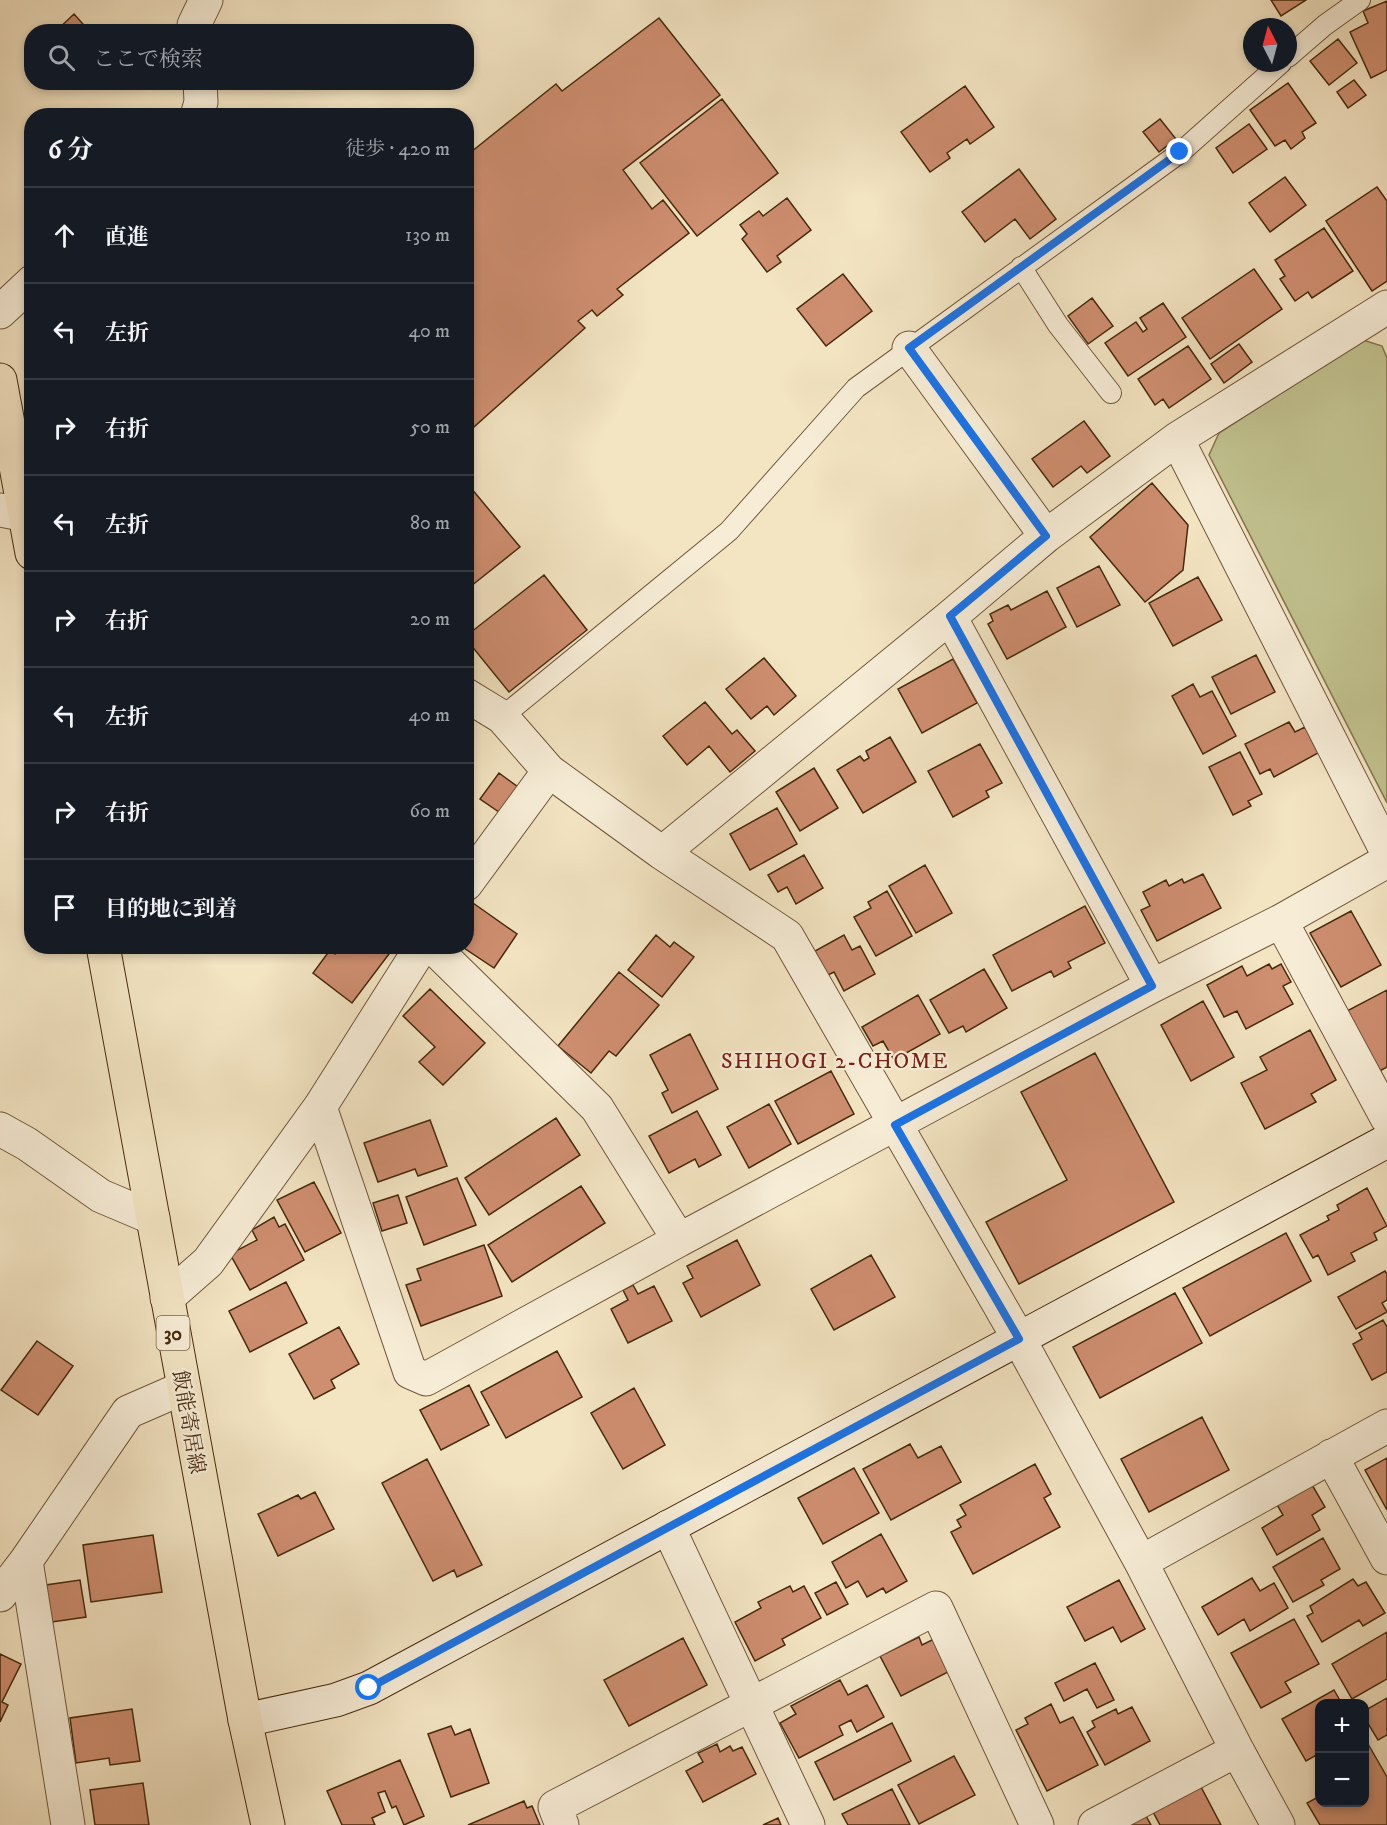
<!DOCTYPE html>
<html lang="ja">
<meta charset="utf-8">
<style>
:root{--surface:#171b24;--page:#20242c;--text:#f1f3f6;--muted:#9ea1a6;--line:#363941}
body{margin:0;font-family:"IM FELL DW Pica","Noto Serif JP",serif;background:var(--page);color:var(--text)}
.controls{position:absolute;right:18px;bottom:18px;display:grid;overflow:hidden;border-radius:12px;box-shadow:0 3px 9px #0003}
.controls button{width:54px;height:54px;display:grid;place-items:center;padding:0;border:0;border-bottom:2px solid var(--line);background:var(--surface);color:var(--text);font:30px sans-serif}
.compass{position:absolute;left:1243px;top:18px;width:54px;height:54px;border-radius:50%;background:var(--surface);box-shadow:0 3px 9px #0003;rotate:354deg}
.stop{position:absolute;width:18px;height:18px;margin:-14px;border:4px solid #1a73e8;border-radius:50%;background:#fff}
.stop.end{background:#1a73e8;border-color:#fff;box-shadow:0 2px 6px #0008}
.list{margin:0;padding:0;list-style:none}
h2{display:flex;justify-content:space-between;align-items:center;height:78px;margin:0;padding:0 24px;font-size:26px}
h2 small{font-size:20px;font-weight:400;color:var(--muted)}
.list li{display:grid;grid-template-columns:39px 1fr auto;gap:18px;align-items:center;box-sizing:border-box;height:96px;padding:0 24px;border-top:2px solid var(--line)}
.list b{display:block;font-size:22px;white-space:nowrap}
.list em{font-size:20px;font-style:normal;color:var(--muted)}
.icon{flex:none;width:33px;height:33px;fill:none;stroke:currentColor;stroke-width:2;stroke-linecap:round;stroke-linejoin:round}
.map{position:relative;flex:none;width:1387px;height:1825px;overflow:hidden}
.search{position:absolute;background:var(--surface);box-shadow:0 3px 9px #0003;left:24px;top:24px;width:450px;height:66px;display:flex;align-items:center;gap:15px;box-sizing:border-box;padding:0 21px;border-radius:24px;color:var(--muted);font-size:22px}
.panel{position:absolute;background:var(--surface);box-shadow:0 3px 9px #0003;left:24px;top:108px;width:450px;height:846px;border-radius:24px}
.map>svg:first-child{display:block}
.green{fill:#c1c28f;stroke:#84764e;stroke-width:1.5}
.building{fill:#ce8e70;stroke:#46290c;stroke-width:1.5}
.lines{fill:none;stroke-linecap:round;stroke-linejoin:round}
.lane-casing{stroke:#71583a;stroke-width:22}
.street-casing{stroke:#71583a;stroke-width:35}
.secondary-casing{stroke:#46290c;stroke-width:35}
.primary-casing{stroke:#46290c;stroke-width:35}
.lane{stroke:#f7edd7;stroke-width:20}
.street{stroke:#f7edd7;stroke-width:33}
.secondary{stroke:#f7edd7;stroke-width:33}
.primary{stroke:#f3e4c2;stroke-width:33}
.route{stroke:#1a73e8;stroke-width:8}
.labels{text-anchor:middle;stroke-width:4.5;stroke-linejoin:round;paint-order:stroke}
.shield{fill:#f7edd7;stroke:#7b6449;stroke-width:1.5}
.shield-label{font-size:20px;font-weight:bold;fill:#46290c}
.street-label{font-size:21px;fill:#46290c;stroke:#f7edd7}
.neighbourhood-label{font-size:22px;letter-spacing:1.5px;fill:#7a1f14;stroke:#f7edd7}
</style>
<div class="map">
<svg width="1387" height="1825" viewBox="0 0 1387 1825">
<rect width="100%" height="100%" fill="#f3e4c2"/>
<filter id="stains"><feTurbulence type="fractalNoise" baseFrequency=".00333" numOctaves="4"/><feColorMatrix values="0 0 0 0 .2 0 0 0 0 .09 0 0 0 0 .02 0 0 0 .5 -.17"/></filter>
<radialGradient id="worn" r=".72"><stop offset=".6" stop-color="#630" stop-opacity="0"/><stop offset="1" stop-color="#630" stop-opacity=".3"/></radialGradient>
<path class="green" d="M 1363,340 L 1382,346 L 1387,358 L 1387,803 L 1209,455 L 1219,433 Z"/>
<path class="building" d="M 1271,0 L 1306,0 L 1281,16 Z
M 1387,1 L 1387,70 L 1371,78 L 1350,32 L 1368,23 L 1363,11 Z
M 74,14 L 90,32 L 55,32 Z
M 659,18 L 720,95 L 623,170 L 652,209 L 663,200 L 689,233 L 617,289 L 623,295 L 597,316 L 592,310 L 578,321 L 585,328 L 466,434 L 466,156 L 556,84 L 562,91 Z
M 1338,39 L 1357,63 L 1329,85 L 1310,61 Z
M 1354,80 L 1366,95 L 1348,108 L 1337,92 Z
M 1288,83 L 1316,123 L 1302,132 L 1305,138 L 1291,149 L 1285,140 L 1275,146 L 1250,110 Z
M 965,86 L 994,127 L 970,144 L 967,139 L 947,153 L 950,158 L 930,172 L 901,132 Z
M 722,99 L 778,173 L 697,236 L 640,163 Z
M 1160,119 L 1176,139 L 1159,152 L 1143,132 Z
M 1249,124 L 1267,149 L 1233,173 L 1216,148 Z
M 1019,169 L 1056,219 L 1030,239 L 1015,219 L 985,242 L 962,212 Z
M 1285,177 L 1306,205 L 1270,232 L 1249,203 Z
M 1377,187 L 1387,201 L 1387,281 L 1372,291 L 1326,221 Z
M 787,198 L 811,230 L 777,256 L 781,262 L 767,272 L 742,239 L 747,234 L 740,225 L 759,211 L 763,216 Z
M 1324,228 L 1353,271 L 1312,298 L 1308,292 L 1295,301 L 1280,279 L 1285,276 L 1275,260 Z
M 1254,269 L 1282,309 L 1210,359 L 1182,318 Z
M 843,274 L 872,311 L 826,346 L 797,309 Z
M 1092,298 L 1113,326 L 1088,344 L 1068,316 Z
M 1163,303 L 1186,337 L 1128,376 L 1105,343 L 1136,322 L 1143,332 L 1147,329 L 1140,318 Z
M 1239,344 L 1252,362 L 1224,383 L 1211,364 Z
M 1188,346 L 1211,379 L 1169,408 L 1163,399 L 1155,405 L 1138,379 Z
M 1084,421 L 1110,456 L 1087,473 L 1081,466 L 1053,487 L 1032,459 Z
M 466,482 L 520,547 L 466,590 Z
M 1152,483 L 1188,525 L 1183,570 L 1145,602 L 1090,537 Z
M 1099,566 L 1120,605 L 1077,627 L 1057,588 Z
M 544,575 L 587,630 L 509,692 L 466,639 L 466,636 Z
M 1198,577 L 1222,620 L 1173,646 L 1149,603 Z
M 1047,591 L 1066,627 L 1007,659 L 988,624 L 993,621 L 990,614 L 1008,605 L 1011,610 Z
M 1256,655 L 1275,692 L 1231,714 L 1212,677 Z
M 764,658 L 796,696 L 774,715 L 767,706 L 751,719 L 726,689 Z
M 953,659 L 977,703 L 922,733 L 898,689 Z
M 1193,684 L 1200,697 L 1212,691 L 1236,736 L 1203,754 L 1172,696 Z
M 705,702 L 732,734 L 737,730 L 755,751 L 730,772 L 709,746 L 687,765 L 663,736 Z
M 1289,722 L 1295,732 L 1305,727 L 1318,753 L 1274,777 L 1270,769 L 1260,774 L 1245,744 Z
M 890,737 L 916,782 L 863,813 L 837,770 L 860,756 L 864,761 L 869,758 L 866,751 Z
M 980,744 L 1002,783 L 986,791 L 989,797 L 953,817 L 928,771 Z
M 1240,752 L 1262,794 L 1248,801 L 1251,806 L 1233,815 L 1209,767 Z
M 814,768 L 838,808 L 800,831 L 776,792 Z
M 499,773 L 518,787 L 499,812 L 480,799 Z
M 777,808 L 797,844 L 750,870 L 730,834 Z
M 804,855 L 823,888 L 796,904 L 787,887 L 778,892 L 768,875 Z
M 925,865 L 952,913 L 916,933 L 889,886 Z
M 1203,874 L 1221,908 L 1157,941 L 1141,910 L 1150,906 L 1143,892 L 1166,880 L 1169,886 L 1182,879 L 1184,883 Z
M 887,891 L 912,936 L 876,956 L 854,917 L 871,908 L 868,902 Z
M 473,903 L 517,934 L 494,968 L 461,946 L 466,946 L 466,913 Z
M 1085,906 L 1105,943 L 1068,962 L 1071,968 L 1054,977 L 1051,971 L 1012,991 L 993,955 Z
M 1351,911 L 1381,965 L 1341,987 L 1310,933 Z
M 656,935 L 670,947 L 674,942 L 694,957 L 662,997 L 628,970 Z
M 844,935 L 852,950 L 860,946 L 875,974 L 844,991 L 834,972 L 828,975 L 815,951 Z
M 341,946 L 395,946 L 352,1003 L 313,973 L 330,950 L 335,954 Z
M 1269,964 L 1272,969 L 1281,964 L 1291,982 L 1283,986 L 1293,1004 L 1246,1029 L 1237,1011 L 1224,1017 L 1207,985 L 1242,966 L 1247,976 Z
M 984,969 L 1007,1008 L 966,1032 L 963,1026 L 949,1033 L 930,1000 Z
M 619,972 L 659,1005 L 616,1056 L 609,1051 L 591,1073 L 558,1046 Z
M 430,989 L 485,1043 L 443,1085 L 419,1062 L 435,1047 L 403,1016 Z
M 1387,990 L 1387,1067 L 1378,1072 L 1345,1012 Z
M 918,995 L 940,1034 L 894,1060 L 883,1041 L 873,1046 L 862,1027 Z
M 1203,1001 L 1234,1057 L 1191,1081 L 1161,1025 Z
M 1310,1030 L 1336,1080 L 1311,1094 L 1316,1102 L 1265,1129 L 1241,1083 L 1267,1070 L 1260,1057 Z
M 690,1034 L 718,1089 L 672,1113 L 662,1093 L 668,1090 L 650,1055 Z
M 1095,1053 L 1174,1202 L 1019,1284 L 986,1222 L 1067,1180 L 1021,1092 Z
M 831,1071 L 854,1114 L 798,1144 L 775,1101 Z
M 769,1104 L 791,1144 L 749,1168 L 727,1127 Z
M 697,1111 L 721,1155 L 699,1167 L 695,1159 L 669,1173 L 649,1136 Z
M 556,1118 L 580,1155 L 489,1215 L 465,1178 Z
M 430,1120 L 447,1166 L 418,1176 L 415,1169 L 378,1182 L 364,1143 Z
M 457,1178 L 476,1225 L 424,1245 L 406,1197 Z
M 314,1182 L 341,1233 L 305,1252 L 277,1200 Z
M 581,1186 L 605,1223 L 512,1282 L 488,1245 Z
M 1367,1188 L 1387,1226 L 1374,1233 L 1377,1240 L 1351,1253 L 1355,1261 L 1328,1275 L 1318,1255 L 1313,1258 L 1300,1235 L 1329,1220 L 1327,1216 L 1339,1210 L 1337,1205 Z
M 398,1195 L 407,1223 L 382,1231 L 373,1203 Z
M 274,1217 L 279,1227 L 285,1224 L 304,1260 L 250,1290 L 230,1254 L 257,1240 L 252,1230 Z
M 1286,1233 L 1311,1281 L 1210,1336 L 1183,1288 Z
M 737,1240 L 760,1285 L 701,1317 L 683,1283 L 693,1278 L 687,1266 Z
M 484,1245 L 502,1296 L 421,1326 L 406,1285 L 421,1280 L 417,1269 Z
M 871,1255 L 895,1297 L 834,1330 L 811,1289 Z
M 1385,1271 L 1387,1274 L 1387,1300 L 1382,1303 L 1387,1312 L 1356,1329 L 1338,1297 Z
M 286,1282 L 307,1323 L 250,1352 L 229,1311 Z
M 633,1285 L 638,1294 L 654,1286 L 672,1321 L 628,1343 L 611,1309 L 628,1300 L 623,1290 Z
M 1175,1293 L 1202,1343 L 1100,1398 L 1073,1347 Z
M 1383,1320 L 1387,1327 L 1387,1372 L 1372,1380 L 1353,1344 L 1362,1339 L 1359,1333 Z
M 339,1327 L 359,1364 L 331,1380 L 335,1388 L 314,1399 L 289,1354 Z
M 37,1341 L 73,1366 L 38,1415 L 1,1390 Z
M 557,1351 L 582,1397 L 506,1438 L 481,1392 Z
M 469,1385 L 489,1425 L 441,1450 L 420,1410 Z
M 634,1388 L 665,1445 L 623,1469 L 591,1413 Z
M 1202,1417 L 1229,1470 L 1149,1512 L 1121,1459 Z
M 910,1444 L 918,1458 L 941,1446 L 961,1482 L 891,1520 L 863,1469 Z
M 1387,1458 L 1387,1510 L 1365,1470 Z
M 427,1459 L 482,1565 L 457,1577 L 454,1570 L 433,1581 L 382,1483 Z
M 1035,1464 L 1051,1494 L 1044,1498 L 1060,1527 L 973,1574 L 951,1532 L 961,1527 L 957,1520 L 966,1515 L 960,1505 Z
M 854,1468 L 879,1513 L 823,1544 L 798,1498 Z
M 1311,1483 L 1325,1507 L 1312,1515 L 1320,1530 L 1277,1555 L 1262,1528 L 1283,1515 L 1276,1503 Z
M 315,1492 L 334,1529 L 278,1556 L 258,1514 L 298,1495 L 301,1499 Z
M 881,1534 L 907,1581 L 886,1593 L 883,1588 L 867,1597 L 858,1581 L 846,1588 L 832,1562 Z
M 153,1535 L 162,1592 L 91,1602 L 83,1545 Z
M 1323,1538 L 1340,1569 L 1321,1580 L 1324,1585 L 1293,1602 L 1273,1567 Z
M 1252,1578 L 1260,1591 L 1274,1583 L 1288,1608 L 1250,1631 L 1244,1619 L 1218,1635 L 1202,1607 Z
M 1353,1579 L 1358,1586 L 1366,1582 L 1385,1613 L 1363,1626 L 1359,1620 L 1322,1642 L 1307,1616 L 1313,1613 L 1310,1606 Z
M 80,1580 L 86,1617 L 52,1622 L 46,1585 Z
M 1119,1580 L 1145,1629 L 1121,1642 L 1113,1627 L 1085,1641 L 1067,1607 Z
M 836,1582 L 848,1604 L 827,1615 L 815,1593 Z
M 790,1586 L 793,1592 L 804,1586 L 821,1618 L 782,1639 L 785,1645 L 755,1661 L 735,1622 L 761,1608 L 758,1602 Z
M 1294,1619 L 1319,1664 L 1285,1682 L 1291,1692 L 1261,1708 L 1231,1653 Z
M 1387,1632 L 1387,1679 L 1352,1699 L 1332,1664 Z
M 919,1637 L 922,1645 L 934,1639 L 950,1671 L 901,1696 L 880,1656 Z
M 683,1638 L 707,1685 L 629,1726 L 604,1680 Z
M 0,1654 L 21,1664 L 2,1702 L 8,1705 L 0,1722 Z
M 1095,1663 L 1114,1700 L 1097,1708 L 1087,1689 L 1064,1701 L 1055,1683 Z
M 840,1680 L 848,1695 L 867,1685 L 884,1717 L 857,1732 L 851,1720 L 839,1726 L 843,1735 L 799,1758 L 780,1723 L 796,1714 L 791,1706 Z
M 1334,1690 L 1342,1704 L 1320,1704 L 1320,1753 L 1306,1761 L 1282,1719 Z
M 1387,1698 L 1387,1735 L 1378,1740 L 1364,1717 L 1364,1711 Z
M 1051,1704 L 1060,1723 L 1073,1717 L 1098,1765 L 1047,1791 L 1016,1730 L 1028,1724 L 1025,1718 Z
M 1132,1707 L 1150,1741 L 1105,1765 L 1087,1732 L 1095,1727 L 1092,1721 L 1116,1709 L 1118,1714 Z
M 132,1709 L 140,1761 L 110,1765 L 109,1758 L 76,1763 L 70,1718 Z
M 892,1723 L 911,1761 L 834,1800 L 815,1762 Z
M 451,1726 L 455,1735 L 470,1729 L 489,1783 L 451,1797 L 428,1734 Z
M 717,1744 L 720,1752 L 730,1746 L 733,1751 L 742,1747 L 756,1774 L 703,1802 L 686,1771 L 703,1762 L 698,1753 Z
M 1368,1744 L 1387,1777 L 1387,1825 L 1320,1825 L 1307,1803 L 1320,1796 L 1320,1802 L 1364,1802 L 1364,1746 Z
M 954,1756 L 975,1795 L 919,1824 L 898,1785 Z
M 400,1760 L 424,1816 L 404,1825 L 396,1806 L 392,1808 L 385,1791 L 378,1793 L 385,1812 L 372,1818 L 375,1825 L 342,1825 L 327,1791 Z
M 143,1783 L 149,1825 L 95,1825 L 90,1790 Z
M 1200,1785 L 1221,1825 L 1160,1825 L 1152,1810 Z
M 892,1789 L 910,1825 L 848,1825 L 842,1814 Z
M 524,1801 L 527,1808 L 532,1806 L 540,1825 L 468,1825 Z
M 1146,1816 L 1151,1825 L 1128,1825 Z
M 778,1818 L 781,1825 L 763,1825 Z"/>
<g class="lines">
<defs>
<path id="lane" d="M 1288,57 L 1325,25 L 1360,0
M 1021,267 L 1058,325 L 1111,393
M 502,717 L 729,531 L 856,388 L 1181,152 L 1281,63"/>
<path id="street" d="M 195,32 L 194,25 L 206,0
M 197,116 L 201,102 L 200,82
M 0,312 L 32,282
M 909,348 L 1046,536
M 1177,439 L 1387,852
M 0,510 L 32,516
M 950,617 L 1152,986
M 466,695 L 502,717 L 549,771 L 662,853 L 787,936 L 1019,1339 L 1141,1562 L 1237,1750 L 1278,1825
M 662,853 L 950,617 L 1046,536 L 1177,439 L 1387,307
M 466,884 L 549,771
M 1281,921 L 1387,1118
M 320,1107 L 410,1372 L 426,1379 L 679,1240 L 597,1108 L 432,946
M 0,1129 L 27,1144 L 101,1196 L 153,1218
M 679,1240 L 1152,986 L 1281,921 L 1387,861
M 167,1298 L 208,1262 L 320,1107 L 422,946
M 1331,1456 L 1387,1558
M 668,1527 L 808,1825
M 26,1561 L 68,1825
M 1141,1562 L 1387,1426
M 0,1595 L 26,1561 L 128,1412 L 183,1388
M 562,1825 L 555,1807 L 936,1608 L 1037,1825
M 1095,1825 L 1237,1750"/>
<path id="secondary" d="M 245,1720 L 336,1700 L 369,1688 L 1387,1141"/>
<path id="primary" d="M 0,380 L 32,553
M 103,946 L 245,1720 L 268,1825"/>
</defs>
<use href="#lane" class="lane-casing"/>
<use href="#street" class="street-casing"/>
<use href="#secondary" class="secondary-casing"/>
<use href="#primary" class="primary-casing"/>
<use href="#lane" class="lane"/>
<use href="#street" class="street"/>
<use href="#secondary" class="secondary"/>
<use href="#primary" class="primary"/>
</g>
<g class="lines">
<path class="route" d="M 369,1688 L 1019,1339 L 895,1125 L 1152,986 L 950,616 L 1046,536 L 909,348 L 1180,152"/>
</g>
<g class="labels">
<rect class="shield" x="156.5" y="1316" width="33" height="34" rx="4.5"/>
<g class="shield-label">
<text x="173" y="1340">30</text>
</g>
<g class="street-label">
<text transform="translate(189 1422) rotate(80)" y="7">飯能寄居線</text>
</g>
<g class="neighbourhood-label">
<text x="835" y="1068">SHIHOGI 2-CHOME</text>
</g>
</g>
<rect width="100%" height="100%" filter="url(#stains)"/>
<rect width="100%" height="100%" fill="url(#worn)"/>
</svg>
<div class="controls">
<button>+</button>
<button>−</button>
</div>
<svg class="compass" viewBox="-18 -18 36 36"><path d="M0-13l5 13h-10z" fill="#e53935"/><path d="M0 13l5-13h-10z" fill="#9ea1a6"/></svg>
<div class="stop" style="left:369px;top:1688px"></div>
<div class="stop end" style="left:1180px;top:152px"></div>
<div class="search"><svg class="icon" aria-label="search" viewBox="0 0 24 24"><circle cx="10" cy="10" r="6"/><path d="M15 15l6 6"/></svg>ここで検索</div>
<section class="panel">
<h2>6 分<small>徒歩 · 420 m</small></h2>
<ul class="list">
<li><svg class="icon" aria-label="ahead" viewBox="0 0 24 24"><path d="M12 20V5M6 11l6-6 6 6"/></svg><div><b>直進</b></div><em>130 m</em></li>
<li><svg class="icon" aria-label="left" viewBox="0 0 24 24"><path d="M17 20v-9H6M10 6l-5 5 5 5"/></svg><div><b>左折</b></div><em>40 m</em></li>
<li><svg class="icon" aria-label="right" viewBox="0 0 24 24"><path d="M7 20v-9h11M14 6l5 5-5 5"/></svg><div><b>右折</b></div><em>50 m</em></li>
<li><svg class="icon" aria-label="left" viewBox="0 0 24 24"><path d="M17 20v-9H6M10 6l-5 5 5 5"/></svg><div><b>左折</b></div><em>80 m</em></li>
<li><svg class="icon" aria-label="right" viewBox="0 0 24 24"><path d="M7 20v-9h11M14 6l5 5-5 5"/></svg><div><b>右折</b></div><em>20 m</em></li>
<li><svg class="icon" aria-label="left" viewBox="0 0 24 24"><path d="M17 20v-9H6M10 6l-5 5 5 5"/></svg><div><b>左折</b></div><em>40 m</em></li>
<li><svg class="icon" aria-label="right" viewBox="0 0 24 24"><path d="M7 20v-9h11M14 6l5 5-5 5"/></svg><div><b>右折</b></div><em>60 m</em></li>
<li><svg class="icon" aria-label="arrive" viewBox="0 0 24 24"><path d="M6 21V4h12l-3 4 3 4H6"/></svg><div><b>目的地に到着</b></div></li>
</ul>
</section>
</div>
